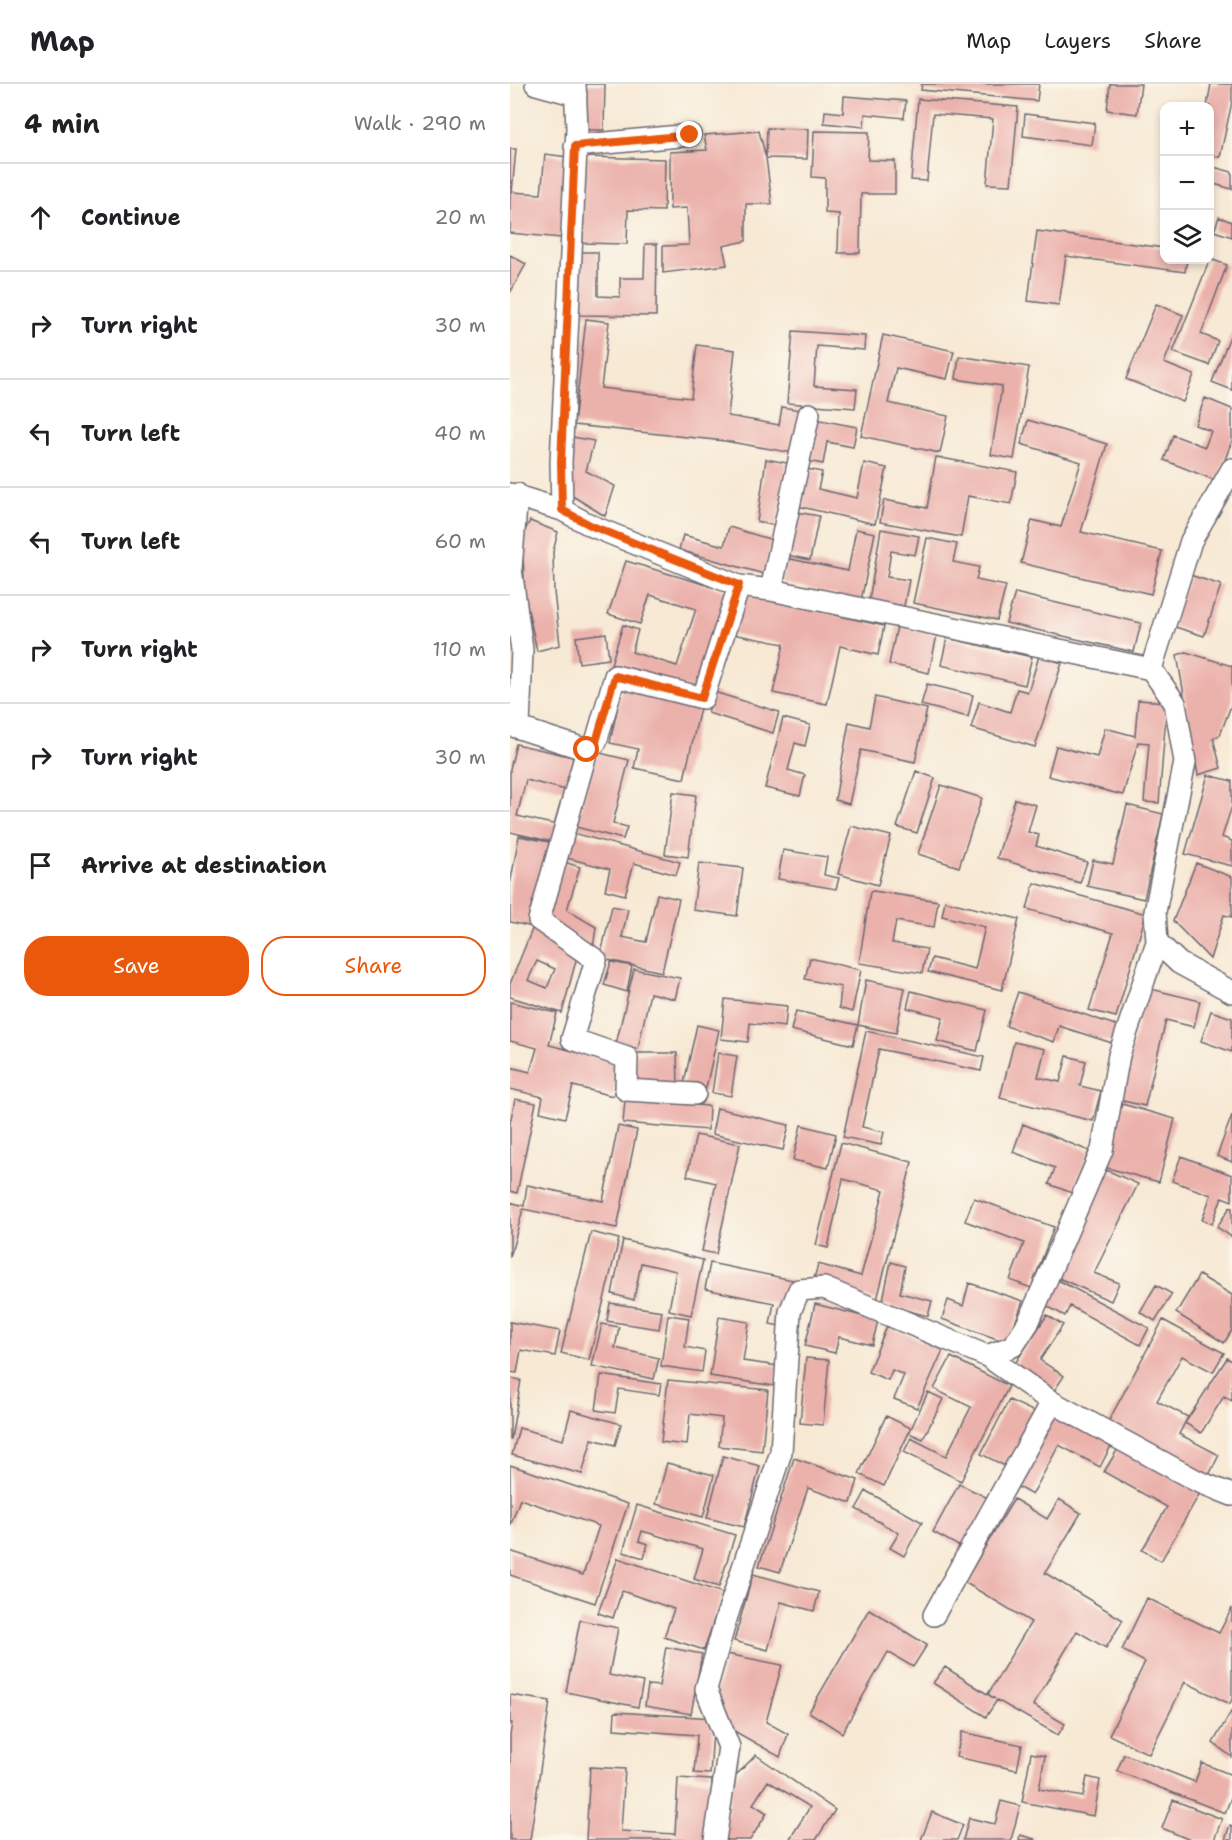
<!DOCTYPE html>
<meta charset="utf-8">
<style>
:root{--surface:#fff;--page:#f2f2f2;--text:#202124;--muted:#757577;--line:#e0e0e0;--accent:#ea580c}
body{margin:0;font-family:"Shantell Sans",sans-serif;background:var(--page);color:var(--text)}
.controls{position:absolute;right:18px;top:18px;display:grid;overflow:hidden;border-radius:12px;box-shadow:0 3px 9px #0003}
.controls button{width:54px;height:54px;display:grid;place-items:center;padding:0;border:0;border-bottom:2px solid var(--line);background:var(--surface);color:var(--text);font:30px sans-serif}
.stop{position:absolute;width:18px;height:18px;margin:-14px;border:4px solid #ea580c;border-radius:50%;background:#fff}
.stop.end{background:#ea580c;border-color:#fff;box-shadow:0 2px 6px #0008}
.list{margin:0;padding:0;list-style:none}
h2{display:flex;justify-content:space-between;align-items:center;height:78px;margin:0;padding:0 24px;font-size:26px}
h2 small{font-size:20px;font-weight:400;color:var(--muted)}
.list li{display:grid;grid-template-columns:39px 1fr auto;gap:18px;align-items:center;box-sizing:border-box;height:108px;padding:0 24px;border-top:2px solid var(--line)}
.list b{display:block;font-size:22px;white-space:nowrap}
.list em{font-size:20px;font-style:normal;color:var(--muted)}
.actions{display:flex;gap:12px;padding:18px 24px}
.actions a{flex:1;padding:14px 0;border:2px solid var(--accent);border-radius:24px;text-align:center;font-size:21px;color:var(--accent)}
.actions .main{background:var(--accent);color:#fff}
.icon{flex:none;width:33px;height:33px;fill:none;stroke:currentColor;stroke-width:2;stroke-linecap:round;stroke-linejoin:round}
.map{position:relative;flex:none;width:722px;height:1756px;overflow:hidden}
header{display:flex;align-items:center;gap:36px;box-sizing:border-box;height:84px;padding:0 30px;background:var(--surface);border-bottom:2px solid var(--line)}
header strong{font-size:28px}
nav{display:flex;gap:33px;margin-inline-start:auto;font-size:21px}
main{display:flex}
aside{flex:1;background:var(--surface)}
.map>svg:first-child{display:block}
.building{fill:#ebb1ab;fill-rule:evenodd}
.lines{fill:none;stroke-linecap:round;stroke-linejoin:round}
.street-casing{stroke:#6d6871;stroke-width:24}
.street{stroke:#fff;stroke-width:21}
.route{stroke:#ea580c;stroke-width:8}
</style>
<header>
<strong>Map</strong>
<nav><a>Map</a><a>Layers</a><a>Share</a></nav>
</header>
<main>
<aside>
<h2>4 min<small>Walk · 290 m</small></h2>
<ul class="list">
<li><svg class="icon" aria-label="ahead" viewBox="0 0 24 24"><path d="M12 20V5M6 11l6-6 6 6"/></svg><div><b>Continue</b></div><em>20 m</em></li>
<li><svg class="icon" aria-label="right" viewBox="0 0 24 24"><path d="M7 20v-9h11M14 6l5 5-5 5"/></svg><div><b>Turn right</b></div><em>30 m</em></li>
<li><svg class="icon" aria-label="left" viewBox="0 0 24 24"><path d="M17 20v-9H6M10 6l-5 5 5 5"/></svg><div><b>Turn left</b></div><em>40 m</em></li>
<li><svg class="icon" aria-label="left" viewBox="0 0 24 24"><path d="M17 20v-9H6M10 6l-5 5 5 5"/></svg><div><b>Turn left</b></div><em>60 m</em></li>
<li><svg class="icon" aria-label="right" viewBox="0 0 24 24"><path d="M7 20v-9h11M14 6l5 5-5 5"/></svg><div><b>Turn right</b></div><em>110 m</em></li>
<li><svg class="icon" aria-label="right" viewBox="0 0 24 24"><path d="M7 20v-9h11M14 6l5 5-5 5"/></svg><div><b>Turn right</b></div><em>30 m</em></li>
<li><svg class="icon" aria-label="arrive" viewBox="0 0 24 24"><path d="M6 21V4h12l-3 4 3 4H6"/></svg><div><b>Arrive at destination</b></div></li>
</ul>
<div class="actions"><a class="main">Save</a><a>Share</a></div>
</aside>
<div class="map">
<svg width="722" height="1756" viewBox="0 0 722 1756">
<rect width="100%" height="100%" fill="#fbf7ec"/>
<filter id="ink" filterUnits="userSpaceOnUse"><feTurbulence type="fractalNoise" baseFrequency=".0167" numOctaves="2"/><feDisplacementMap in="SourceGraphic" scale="12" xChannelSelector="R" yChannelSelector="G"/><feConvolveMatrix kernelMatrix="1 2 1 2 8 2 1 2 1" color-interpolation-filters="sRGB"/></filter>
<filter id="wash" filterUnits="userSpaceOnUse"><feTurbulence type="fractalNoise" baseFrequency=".008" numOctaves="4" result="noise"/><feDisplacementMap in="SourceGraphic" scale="24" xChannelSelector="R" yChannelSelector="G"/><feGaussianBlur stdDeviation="1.35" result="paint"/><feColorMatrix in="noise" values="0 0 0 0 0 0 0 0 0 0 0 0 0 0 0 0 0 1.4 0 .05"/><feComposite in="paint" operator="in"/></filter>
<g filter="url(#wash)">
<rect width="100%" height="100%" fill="#f7e9d4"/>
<g id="blocks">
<path class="building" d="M 73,0 L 95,0 L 94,46 L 72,46 Z
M 412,0 L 529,0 L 527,17 L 411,6 Z
M 600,0 L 631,0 L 627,30 L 597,26 Z
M 701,0 L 722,0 L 722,18 L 710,73 L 700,71 L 700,22 L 697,22 Z
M 334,12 L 396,17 L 394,34 L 355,30 L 354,43 L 314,39 L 315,27 L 333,29 Z
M 408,15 L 508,23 L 501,101 L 477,100 L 483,35 L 423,30 L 417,97 L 401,96 Z
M 515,30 L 585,39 L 582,61 L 513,52 Z
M 257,44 L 298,45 L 297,75 L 256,74 Z
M 249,47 L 256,74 L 262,120 L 236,120 L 236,157 L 213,162 L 217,181 L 153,189 L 153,162 L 179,161 L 177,124 L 160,125 L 160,68 L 197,66 L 194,51 Z
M 304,47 L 359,48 L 358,76 L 385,77 L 385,110 L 351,110 L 350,169 L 328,169 L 329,130 L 315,129 L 315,94 L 302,93 Z
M 0,65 L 6,65 L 2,108 L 31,110 L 35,70 L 58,73 L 51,154 L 0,149 Z
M 73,73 L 155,75 L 154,127 L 118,126 L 117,160 L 71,159 Z
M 700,82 L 722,88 L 722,105 L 700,99 Z
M 709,133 L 722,138 L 722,153 L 704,147 Z
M 527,147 L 654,164 L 654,176 L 677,176 L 675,188 L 556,172 L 549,221 L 518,217 Z
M 135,160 L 147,160 L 146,232 L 68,231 L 69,168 L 88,168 L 88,212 L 110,213 L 110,194 L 134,194 Z
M 0,171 L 16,180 L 0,209 Z
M 700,175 L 717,181 L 691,250 L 708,257 L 699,281 L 663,268 Z
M 646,220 L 673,231 L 654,279 L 684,291 L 673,318 L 616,295 Z
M 76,235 L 99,238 L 91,304 L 181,314 L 187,261 L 225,266 L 218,332 L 269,341 L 272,323 L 291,326 L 283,369 L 215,357 L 64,341 Z
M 283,247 L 355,252 L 354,266 L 307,262 L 304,302 L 347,305 L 345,324 L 277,319 Z
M 722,247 L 722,306 L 702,298 Z
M 373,251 L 444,267 L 437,295 L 386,284 L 378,319 L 438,332 L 430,369 L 351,352 Z
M 449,272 L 519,283 L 504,375 L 481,371 L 492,302 L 446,295 Z
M 695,314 L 722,325 L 722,357 L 707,397 L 654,376 L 663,351 L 695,363 L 701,347 L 685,341 Z
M 305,335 L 347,343 L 343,363 L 317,358 L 313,380 L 297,377 Z
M 518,336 L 597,360 L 571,448 L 652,467 L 641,510 L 511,479 L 522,436 L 551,443 L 571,378 L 511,360 Z
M 63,353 L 84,357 L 76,387 L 105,402 L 95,432 L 56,408 Z
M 426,373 L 507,388 L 501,420 L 458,412 L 451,453 L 370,438 L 374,416 L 417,424 Z
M 256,375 L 277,379 L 267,442 L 247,438 Z
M 354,379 L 377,384 L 365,440 L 287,422 L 292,384 L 312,388 L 308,405 L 347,414 Z
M 287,428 L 309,432 L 300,476 L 277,471 Z
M 20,437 L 48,448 L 43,468 L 44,508 L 50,561 L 27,567 L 15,512 L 12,452 Z
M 219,443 L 263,456 L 254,490 L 169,466 L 173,451 L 214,462 Z
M 346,445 L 365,449 L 351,517 L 271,499 L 276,474 L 338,487 Z
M 371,445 L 409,452 L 405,471 L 381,467 L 377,493 L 399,496 L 394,522 L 359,516 Z
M 417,454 L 447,460 L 443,478 L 469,483 L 466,496 L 496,502 L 487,536 L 403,519 Z
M 116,477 L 220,508 L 189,607 L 101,580 L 113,541 L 128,546 L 122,568 L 167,582 L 186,525 L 140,511 L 130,540 L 98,530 Z
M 680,491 L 711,501 L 694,552 L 662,542 Z
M 505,509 L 631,539 L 624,568 L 496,539 Z
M 233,510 L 374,542 L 368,571 L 330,562 L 317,620 L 263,609 L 274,560 L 222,550 Z
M 387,542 L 427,551 L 419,589 L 379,580 Z
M 96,549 L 99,575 L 69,579 L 66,553 Z
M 437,554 L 522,573 L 515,601 L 431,581 Z
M 676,568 L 722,582 L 722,619 L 710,651 L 703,654 L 711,684 L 688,691 L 667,571 Z
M 529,572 L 552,579 L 525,663 L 461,644 L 469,618 L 500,628 L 507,605 L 518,608 Z
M 417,600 L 463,611 L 458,633 L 411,621 Z
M 112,602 L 191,620 L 174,695 L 124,684 L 128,665 L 100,659 Z
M 204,608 L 269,628 L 263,649 L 198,629 Z
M 365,613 L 417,625 L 405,678 L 351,666 L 339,720 L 325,716 L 339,638 L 359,643 Z
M 628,616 L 657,618 L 649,719 L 634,718 L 639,659 L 628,658 L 613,711 L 538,692 L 546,662 L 587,673 L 595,644 L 625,652 Z
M 273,634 L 300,641 L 295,662 L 285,659 L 278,686 L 295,691 L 290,712 L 255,704 Z
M 6,660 L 63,673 L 56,706 L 16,696 L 7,732 L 47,741 L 43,758 L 0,748 L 0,685 Z
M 86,668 L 119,676 L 103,739 L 117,743 L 113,755 L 66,743 Z
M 406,687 L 425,694 L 407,749 L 387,743 Z
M 698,691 L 722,697 L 722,722 L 712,753 L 722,757 L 722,782 L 675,770 Z
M 431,701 L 472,714 L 449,783 L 408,770 Z
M 163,708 L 186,711 L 178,773 L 155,770 Z
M 505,715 L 526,721 L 518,748 L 529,751 L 526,762 L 577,778 L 570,799 L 487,774 Z
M 617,721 L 653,730 L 634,815 L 577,802 L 583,776 L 603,780 Z
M 341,742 L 381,752 L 368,801 L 328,790 Z
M 63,749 L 170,778 L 166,791 L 124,779 L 115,811 L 95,806 L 100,785 L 57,774 Z
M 9,752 L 39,758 L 23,843 L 0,838 L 0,801 Z
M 273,766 L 317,773 L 314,791 L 329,794 L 326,805 L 268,795 Z
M 54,778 L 70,783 L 57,826 L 86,843 L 83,864 L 36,835 Z
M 189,779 L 233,784 L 227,832 L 183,826 Z
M 686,779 L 722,793 L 722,833 L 714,831 L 700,875 L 663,837 Z
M 524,799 L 636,830 L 606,933 L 579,926 L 603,849 L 517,825 Z
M 363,807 L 428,817 L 424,843 L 386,837 L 382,859 L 417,865 L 412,889 L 349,879 L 360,808 Z
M 147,810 L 169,815 L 152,888 L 90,874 L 102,822 L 118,825 L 112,853 L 136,858 Z
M 435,817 L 509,835 L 492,906 L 418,888 L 422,874 L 465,885 L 475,843 L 432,832 Z
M 23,843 L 68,869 L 52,929 L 0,913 L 0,900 ZM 27,877 L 45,885 L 37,904 L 18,896 Z
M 300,874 L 351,886 L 342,928 L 329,924 L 331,903 L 295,895 Z
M 101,878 L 122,882 L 117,908 L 94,901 Z
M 124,885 L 170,894 L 165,915 L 140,909 L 128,965 L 106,960 Z
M 356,896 L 395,904 L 386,949 L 348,941 L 343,961 L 281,946 L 286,927 L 348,941 Z
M 637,904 L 690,917 L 684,943 L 656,936 L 635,1022 L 609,1016 Z
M 401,907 L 477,926 L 467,967 L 427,957 L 433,933 L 397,924 Z
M 508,908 L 608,942 L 602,959 L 549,942 L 544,958 L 496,942 Z
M 215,915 L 277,922 L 275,943 L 240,939 L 238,958 L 211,955 Z
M 0,918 L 47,929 L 39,961 L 112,979 L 103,1012 L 63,1002 L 55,1034 L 30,1028 L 33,1013 L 0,1005 L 0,983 L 20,988 L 27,964 L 0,957 Z
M 701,927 L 722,934 L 722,968 L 691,957 Z
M 187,941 L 209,946 L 195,1008 L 173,1003 Z
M 356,947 L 474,973 L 471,987 L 369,965 L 352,1043 L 374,1048 L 371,1061 L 333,1053 Z
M 504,958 L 535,965 L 528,993 L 550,998 L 557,972 L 576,977 L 570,1002 L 591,1007 L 583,1037 L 490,1014 Z
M 124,969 L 167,969 L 168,1001 L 124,1001 Z
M 208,969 L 227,972 L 221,1012 L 202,1009 Z
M 5,1015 L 26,1019 L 7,1109 L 0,1107 L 0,1039 Z
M 115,1016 L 199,1022 L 198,1046 L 113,1039 Z
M 612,1020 L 665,1035 L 649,1098 L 594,1083 Z
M 207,1024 L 279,1041 L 273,1066 L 202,1050 Z
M 722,1031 L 722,1078 L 707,1072 Z
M 513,1040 L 579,1067 L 562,1109 L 539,1100 L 545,1084 L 503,1068 Z
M 291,1041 L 326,1050 L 318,1084 L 283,1076 Z
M 108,1042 L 127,1046 L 107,1144 L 13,1125 L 0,1173 L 0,1118 L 14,1122 L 17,1101 L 93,1117 Z
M 186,1051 L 230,1060 L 206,1170 L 192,1167 L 206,1099 L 177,1092 Z
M 331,1059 L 402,1078 L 367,1216 L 303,1199 L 308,1180 L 351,1192 L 374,1106 L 333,1095 L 318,1164 L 306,1161 Z
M 671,1072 L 722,1091 L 722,1117 L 712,1113 L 702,1140 L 692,1136 L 701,1111 L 662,1097 Z
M 594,1085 L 628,1100 L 584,1189 L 609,1199 L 601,1217 L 544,1192 Z
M 464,1114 L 544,1143 L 521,1204 L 500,1196 L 514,1159 L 455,1137 Z
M 720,1123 L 722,1124 L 722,1153 L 707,1143 Z
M 81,1148 L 109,1155 L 79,1276 L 51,1269 Z
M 113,1156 L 193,1176 L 181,1231 L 159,1226 L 166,1187 L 131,1179 L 124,1216 L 102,1210 Z
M 381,1178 L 395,1182 L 390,1209 L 422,1217 L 418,1232 L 372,1220 Z
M 200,1179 L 283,1196 L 275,1243 L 260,1240 L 264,1219 L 195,1205 Z
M 689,1191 L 722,1211 L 722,1246 L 714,1259 L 666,1229 Z
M 546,1195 L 639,1244 L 630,1261 L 560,1222 L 555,1232 L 533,1220 Z
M 459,1199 L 513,1217 L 498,1259 L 432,1235 L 438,1216 L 453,1222 Z
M 646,1201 L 662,1210 L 645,1237 L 630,1228 Z
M 100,1219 L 152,1227 L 149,1245 L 97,1237 Z
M 305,1220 L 368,1236 L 362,1261 L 329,1253 L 325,1269 L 295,1262 Z
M 158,1231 L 179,1234 L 175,1263 L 195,1267 L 192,1288 L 151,1282 Z
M 537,1231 L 553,1241 L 530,1276 L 554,1292 L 544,1307 L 504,1281 Z
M 209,1233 L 239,1238 L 233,1277 L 268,1282 L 265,1302 L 200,1292 Z
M 653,1236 L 714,1269 L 703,1288 L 672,1272 L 647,1317 L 678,1333 L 669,1350 L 709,1371 L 698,1393 L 597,1340 Z
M 0,1238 L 50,1247 L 45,1272 L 11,1266 L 7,1289 L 0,1288 Z
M 92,1240 L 109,1243 L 105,1264 L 149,1274 L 144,1295 L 82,1282 Z
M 377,1242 L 433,1266 L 407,1324 L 384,1315 L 394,1291 L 382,1286 L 378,1296 L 358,1288 Z
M 441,1273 L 499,1302 L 451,1397 L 394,1368 L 401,1354 L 436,1372 L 461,1323 L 424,1305 Z
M 296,1274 L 319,1276 L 313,1341 L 290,1339 Z
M 717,1274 L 722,1277 L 722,1317 L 714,1312 L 691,1349 L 675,1339 Z
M 91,1291 L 151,1300 L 149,1311 L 109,1305 L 105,1329 L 86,1326 Z
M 0,1294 L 11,1296 L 1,1355 L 0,1355 Z
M 158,1296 L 258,1306 L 252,1367 L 209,1362 L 212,1334 L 180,1330 L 177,1361 L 151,1358 Z
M 418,1308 L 433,1315 L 413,1355 L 399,1349 Z
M 499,1316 L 527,1329 L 499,1384 L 471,1370 Z
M 61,1326 L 111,1340 L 105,1361 L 82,1355 L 72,1390 L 2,1371 L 9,1344 L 53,1356 Z
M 546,1327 L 603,1358 L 590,1383 L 549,1361 L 522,1411 L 506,1402 Z
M 376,1332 L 401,1344 L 374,1402 L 349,1390 Z
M 609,1363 L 690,1409 L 651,1477 L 632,1466 L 657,1423 L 594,1388 Z
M 213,1372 L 250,1382 L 234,1443 L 197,1434 Z
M 284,1374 L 348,1396 L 341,1419 L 298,1404 L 270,1488 L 249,1482 Z
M 157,1379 L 204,1391 L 193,1433 L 146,1420 Z
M 0,1381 L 118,1420 L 85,1519 L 0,1491 L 0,1467 L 73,1491 L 89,1442 L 10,1415 L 0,1443 Z
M 449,1400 L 480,1415 L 454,1465 L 423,1448 Z
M 356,1407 L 412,1438 L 394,1472 L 380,1464 L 389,1449 L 346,1425 Z
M 504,1415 L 537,1435 L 549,1415 L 571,1429 L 535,1489 L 613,1536 L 596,1564 L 567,1547 L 523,1621 L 555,1640 L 548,1651 L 487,1616 L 476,1633 L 423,1599 L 435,1583 L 485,1615 L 478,1610 L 521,1538 L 454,1498 Z
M 127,1421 L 225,1451 L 209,1503 L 184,1495 L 193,1465 L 132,1447 L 129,1457 L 138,1460 L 134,1474 L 113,1468 Z
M 108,1474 L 213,1509 L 194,1566 L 154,1553 L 164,1525 L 112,1507 L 103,1534 L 88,1529 Z
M 243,1490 L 309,1508 L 304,1527 L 271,1518 L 258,1566 L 224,1557 Z
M 637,1514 L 709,1549 L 722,1524 L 722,1615 L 720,1620 L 675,1598 L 639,1670 L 599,1651 L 635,1578 L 612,1566 Z
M 359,1525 L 417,1561 L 403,1583 L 378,1568 L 332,1649 L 299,1628 Z
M 70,1536 L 108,1544 L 99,1591 L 133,1598 L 128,1623 L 56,1608 Z
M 156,1563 L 192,1570 L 181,1630 L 135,1622 L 138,1601 L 149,1602 Z
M 217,1570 L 272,1581 L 256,1638 L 278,1650 L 270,1673 L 217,1643 L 205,1613 Z
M 0,1611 L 40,1617 L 20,1756 L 0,1756 L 0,1652 L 2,1639 L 0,1639 Z
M 722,1626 L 722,1673 L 703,1659 Z
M 105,1628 L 204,1634 L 200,1690 L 184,1689 L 187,1651 L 104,1645 Z
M 452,1648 L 512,1661 L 507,1686 L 446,1673 Z
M 521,1669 L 535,1672 L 529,1705 L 573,1713 L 577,1693 L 590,1696 L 584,1732 L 512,1718 Z
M 614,1670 L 685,1698 L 692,1679 L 722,1691 L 722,1711 L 715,1729 L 607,1687 Z
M 246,1671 L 325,1726 L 306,1756 L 279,1756 L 300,1723 L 258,1697 L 243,1720 L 257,1729 L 240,1756 L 217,1756 L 214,1746 L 224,1693 Z
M 80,1683 L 115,1685 L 111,1747 L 165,1750 L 168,1694 L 202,1696 L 199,1756 L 76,1756 Z
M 663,1716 L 712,1735 L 704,1756 L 680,1756 L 652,1744 Z
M 491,1717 L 510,1722 L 501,1756 L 453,1756 L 459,1734 L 485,1740 Z
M 422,1728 L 453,1741 L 447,1756 L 411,1756 Z
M 720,1741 L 722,1742 L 722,1756 L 715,1756 Z
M 510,1751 L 525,1755 L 525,1756 L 509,1756 Z"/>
</g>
</g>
<g filter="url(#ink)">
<use href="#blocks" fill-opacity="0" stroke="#6d6871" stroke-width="1.5"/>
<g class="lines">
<defs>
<path id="street" d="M 26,0 L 66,11
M 65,62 L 180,51
M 0,410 L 52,426 L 82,442 L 229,502 L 261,506 L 641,585 L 665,619 L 675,678 L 645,828 L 647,858 L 669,879 L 722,908
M 7,410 L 1,485 L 12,566 L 9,643
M 52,426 L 51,378 L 67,44 L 65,0
M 261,506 L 299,330
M 641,585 L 681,457 L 722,385
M 0,641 L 77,666 L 29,836 L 86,876 L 62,955 L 117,974 L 116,1006 L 185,1010
M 77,666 L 86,658 L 105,592 L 193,614 L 229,502
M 477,1272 L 542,1318 L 687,1397 L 722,1411
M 424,1531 L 542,1318
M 205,1756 L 219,1663 L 196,1605 L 216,1535 L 271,1368 L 280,1228 L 289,1206 L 314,1204 L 477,1272 L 503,1262 L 518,1239 L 592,1066 L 609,971 L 647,858"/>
</defs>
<use href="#street" class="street-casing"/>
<use href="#street" class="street"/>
</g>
</g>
<g class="lines" filter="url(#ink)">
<path class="route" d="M 77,666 L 86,658 L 105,592 L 192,614 L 229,501 L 82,442 L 52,426 L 51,378 L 65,62 L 180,51"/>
</g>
</svg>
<div class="controls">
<button>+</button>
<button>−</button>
<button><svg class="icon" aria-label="layers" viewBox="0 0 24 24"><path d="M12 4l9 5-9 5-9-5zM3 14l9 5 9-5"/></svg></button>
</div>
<div class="stop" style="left:77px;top:666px"></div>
<div class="stop end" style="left:180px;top:51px"></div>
</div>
</main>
